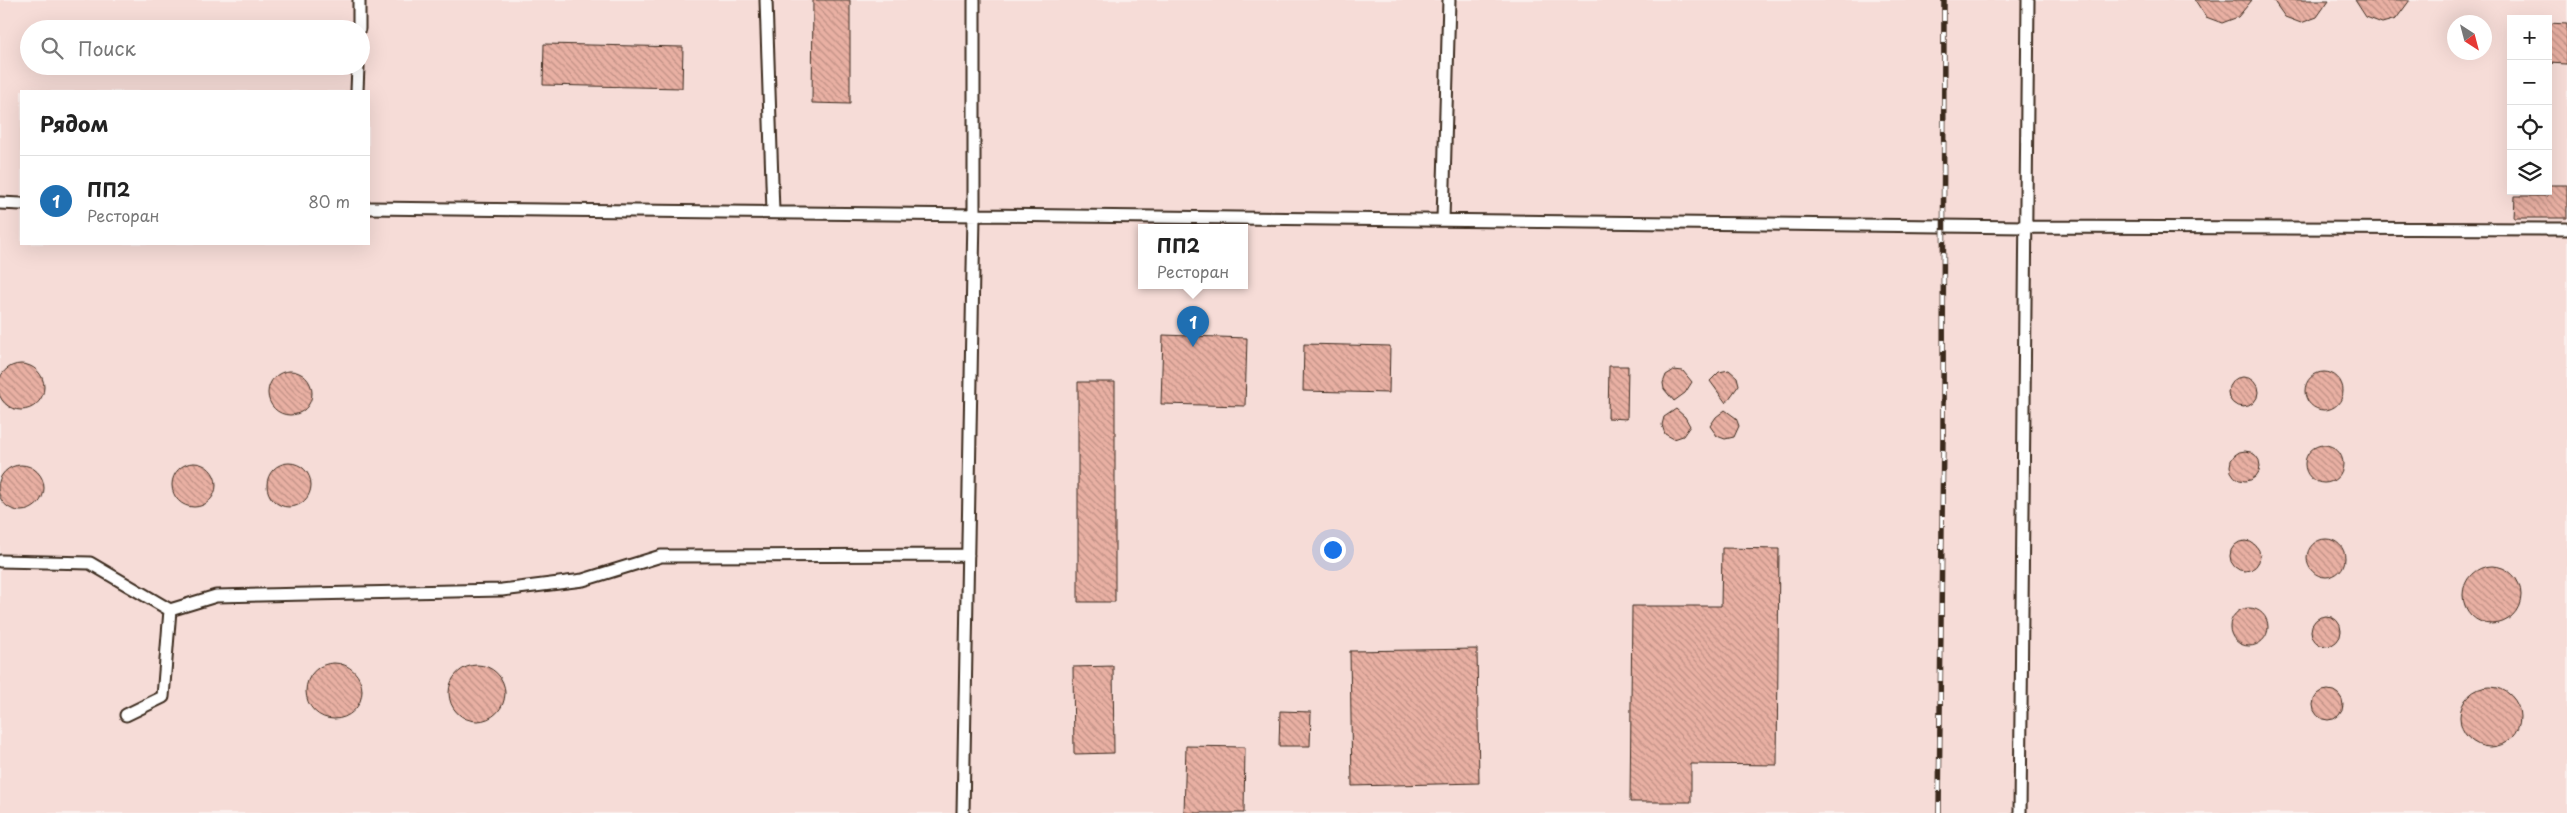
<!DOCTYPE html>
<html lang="ru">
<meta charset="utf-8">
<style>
:root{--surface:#fff;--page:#f2f2f2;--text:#222;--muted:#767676;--line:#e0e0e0;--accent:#1f6fb2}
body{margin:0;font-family:"Playpen Sans",sans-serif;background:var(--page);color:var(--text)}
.controls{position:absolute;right:15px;top:15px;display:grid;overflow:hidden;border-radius:0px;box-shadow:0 5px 20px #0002}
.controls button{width:45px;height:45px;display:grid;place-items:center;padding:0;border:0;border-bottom:1px solid var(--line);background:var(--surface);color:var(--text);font:25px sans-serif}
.compass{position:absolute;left:2447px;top:15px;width:45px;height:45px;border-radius:50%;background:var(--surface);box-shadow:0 5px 20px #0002;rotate:144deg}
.you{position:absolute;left:1332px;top:549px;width:18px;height:18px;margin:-12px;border:4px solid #fff;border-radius:50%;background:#1a73e8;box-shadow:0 0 0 8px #1a73e833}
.badge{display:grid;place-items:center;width:32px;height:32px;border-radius:50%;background:var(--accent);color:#fff;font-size:16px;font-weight:700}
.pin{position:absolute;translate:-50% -41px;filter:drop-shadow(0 1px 2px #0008)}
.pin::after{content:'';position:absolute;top:26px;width:18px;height:15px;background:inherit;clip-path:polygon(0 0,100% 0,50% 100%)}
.popup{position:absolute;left:1138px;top:224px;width:110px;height:65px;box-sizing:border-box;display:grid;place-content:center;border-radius:0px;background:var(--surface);filter:drop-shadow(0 1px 4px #0005);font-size:16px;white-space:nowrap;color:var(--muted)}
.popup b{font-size:19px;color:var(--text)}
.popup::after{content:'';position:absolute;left:50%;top:100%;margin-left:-10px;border:10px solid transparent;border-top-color:var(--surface)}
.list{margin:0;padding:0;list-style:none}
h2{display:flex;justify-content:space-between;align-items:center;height:65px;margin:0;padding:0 20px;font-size:21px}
h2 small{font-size:16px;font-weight:400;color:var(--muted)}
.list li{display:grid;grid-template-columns:32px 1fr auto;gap:15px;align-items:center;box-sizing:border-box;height:90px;padding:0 20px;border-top:1px solid var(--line)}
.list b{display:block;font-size:19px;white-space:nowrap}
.list p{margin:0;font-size:16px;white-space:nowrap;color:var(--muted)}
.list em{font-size:16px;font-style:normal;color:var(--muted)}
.icon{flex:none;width:28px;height:28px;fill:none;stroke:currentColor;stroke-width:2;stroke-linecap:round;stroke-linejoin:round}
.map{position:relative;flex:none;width:2567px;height:813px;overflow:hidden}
.search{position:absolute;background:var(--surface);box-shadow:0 5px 20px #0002;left:20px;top:20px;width:350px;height:55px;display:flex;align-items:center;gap:12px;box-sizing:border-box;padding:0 18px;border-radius:28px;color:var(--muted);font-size:19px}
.panel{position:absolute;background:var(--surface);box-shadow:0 5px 20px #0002;left:20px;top:90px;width:350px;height:155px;border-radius:0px}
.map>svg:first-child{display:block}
.built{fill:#f6dcd7;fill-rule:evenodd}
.building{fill:url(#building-back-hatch);stroke:#3b2a1e}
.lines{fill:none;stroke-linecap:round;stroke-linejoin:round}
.service-casing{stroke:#3b2a1e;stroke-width:15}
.service{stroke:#fff;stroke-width:11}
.rail-casing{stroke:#3b2a1e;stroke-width:5.5}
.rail{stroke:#fff;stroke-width:4;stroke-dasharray:11;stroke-linecap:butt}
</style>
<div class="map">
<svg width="2567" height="813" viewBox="0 0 2567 813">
<defs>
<pattern id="building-back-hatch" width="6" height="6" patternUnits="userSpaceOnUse" patternTransform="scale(1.25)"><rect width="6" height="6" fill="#e9b0a3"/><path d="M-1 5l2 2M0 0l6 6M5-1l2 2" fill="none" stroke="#be8f84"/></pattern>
</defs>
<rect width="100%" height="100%" fill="#fbefed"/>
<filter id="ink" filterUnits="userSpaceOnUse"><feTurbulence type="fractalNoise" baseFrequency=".02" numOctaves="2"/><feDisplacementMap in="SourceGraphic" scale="10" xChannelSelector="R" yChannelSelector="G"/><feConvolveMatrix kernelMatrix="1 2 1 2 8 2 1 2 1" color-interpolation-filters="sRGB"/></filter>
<g filter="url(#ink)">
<path class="built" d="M 0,0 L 2567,0 L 2567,813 L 0,813 ZM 2511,19 L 2548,19 L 2548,191 L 2511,191 ZM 2454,22 L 2484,22 L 2484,52 L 2454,52 ZM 29,29 L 361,29 L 361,66 L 29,66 ZM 21,91 L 369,91 L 369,244 L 21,244 ZM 1142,228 L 1244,228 L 1244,286 L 1142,286 Z"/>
<path class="building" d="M 813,0 L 850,0 L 850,104 L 812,103 Z
M 2195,0 L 2252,0 L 2238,17 L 2222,23 L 2206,17 Z
M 2273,0 L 2329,0 L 2317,17 L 2301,23 L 2285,17 Z
M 2355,0 L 2410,0 L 2396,19 L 2382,23 L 2366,17 Z
M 2548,23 L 2567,24 L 2567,64 L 2548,63 Z
M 544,44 L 683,47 L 682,88 L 543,85 Z
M 2549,185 L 2567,185 L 2567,218 L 2514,218 L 2515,196 L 2548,196 Z
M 1163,335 L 1247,338 L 1245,406 L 1161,404 Z
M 1304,344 L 1390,346 L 1389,393 L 1303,391 Z
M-2 387a23 23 0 1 1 46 0a23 23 0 1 1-46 0Z
M 1609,366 L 1628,366 L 1627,419 L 1608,418 Z
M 1674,370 L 1683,371 L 1692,382 L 1685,393 L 1674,401 L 1664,389 L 1663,383 L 1666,375 Z
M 1729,370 L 1737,377 L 1739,385 L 1726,403 L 1710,381 L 1719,372 Z
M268 393a22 22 0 1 1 44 0a22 22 0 1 1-44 0Z
M2305 391a19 19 0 1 1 38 0a19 19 0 1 1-38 0Z
M2228 392a15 15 0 1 1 30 0a15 15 0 1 1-30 0Z
M 1078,382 L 1115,382 L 1115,602 L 1078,602 Z
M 1676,409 L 1685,417 L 1690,426 L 1683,436 L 1674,439 L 1665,434 L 1662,425 L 1664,417 Z
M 1725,410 L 1736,418 L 1739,426 L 1734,437 L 1725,439 L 1717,436 L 1710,426 L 1716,417 Z
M2305 464a19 19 0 1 1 38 0a19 19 0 1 1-38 0Z
M2230 466a15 15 0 1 1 30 0a15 15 0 1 1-30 0Z
M172 485a22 22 0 1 1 44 0a22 22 0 1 1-44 0Z
M267 485a22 22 0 1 1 44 0a22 22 0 1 1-44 0Z
M-2 488a23 23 0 1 1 46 0a23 23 0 1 1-46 0Z
M2307 558a19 19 0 1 1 38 0a19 19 0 1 1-38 0Z
M2230 556a15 15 0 1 1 30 0a15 15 0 1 1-30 0Z
M 1722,548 L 1779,549 L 1777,765 L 1691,764 L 1691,802 L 1630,802 L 1632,606 L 1721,606 Z
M2463 595a29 29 0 1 1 58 0a29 29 0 1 1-58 0Z
M2230 627a19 19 0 1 1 38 0a19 19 0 1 1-38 0Z
M2311 631a15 15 0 1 1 30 0a15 15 0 1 1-30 0Z
M 1477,649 L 1479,783 L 1352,786 L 1350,651 Z
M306 691a28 28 0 1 1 56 0a28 28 0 1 1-56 0Z
M449 693a28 28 0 1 1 56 0a28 28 0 1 1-56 0Z
M 1113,666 L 1114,753 L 1074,754 L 1073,667 Z
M2460 717a30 30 0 1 1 60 0a30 30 0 1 1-60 0Z
M2313 705a15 15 0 1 1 30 0a15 15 0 1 1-30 0Z
M 1280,711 L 1311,712 L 1310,746 L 1279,746 Z
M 1186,746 L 1245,747 L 1244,813 L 1184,813 Z"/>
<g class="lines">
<defs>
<path id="service" d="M 766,0 L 773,212
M 359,29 L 359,0
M 357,91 L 358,66
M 0,203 L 21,204
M 369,208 L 2025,227 L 2567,229
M 1443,220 L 1449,0
M 0,561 L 90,563 L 170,610
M 126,715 L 163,697 L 170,610 L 216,596 L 502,590 L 583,580 L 661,556 L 968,555
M 963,813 L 974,215 L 974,0
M 2020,813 L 2028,0"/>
</defs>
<use href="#service" class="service-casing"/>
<use href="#service" class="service"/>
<defs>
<path id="rail" d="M 1939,813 L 1943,432 L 1944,0"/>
</defs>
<use href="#rail" class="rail-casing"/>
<use href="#rail" class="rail"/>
</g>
</g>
</svg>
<div class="controls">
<button>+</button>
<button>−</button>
<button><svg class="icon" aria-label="locate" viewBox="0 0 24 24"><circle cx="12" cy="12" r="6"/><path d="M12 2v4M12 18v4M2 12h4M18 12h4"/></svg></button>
<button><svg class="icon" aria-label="layers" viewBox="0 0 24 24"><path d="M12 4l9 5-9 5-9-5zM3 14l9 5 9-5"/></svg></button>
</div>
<svg class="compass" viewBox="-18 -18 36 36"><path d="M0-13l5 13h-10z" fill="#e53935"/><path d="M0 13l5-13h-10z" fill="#767676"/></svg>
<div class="you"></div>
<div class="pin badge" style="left:1193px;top:347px">1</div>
<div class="popup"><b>ПП2</b>Ресторан</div>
<div class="search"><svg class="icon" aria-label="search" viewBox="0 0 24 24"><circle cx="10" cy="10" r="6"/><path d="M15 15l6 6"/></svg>Поиск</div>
<section class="panel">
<h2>Рядом<small></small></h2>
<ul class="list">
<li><span class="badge">1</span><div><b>ПП2</b><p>Ресторан</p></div><em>80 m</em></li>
</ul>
</section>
</div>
